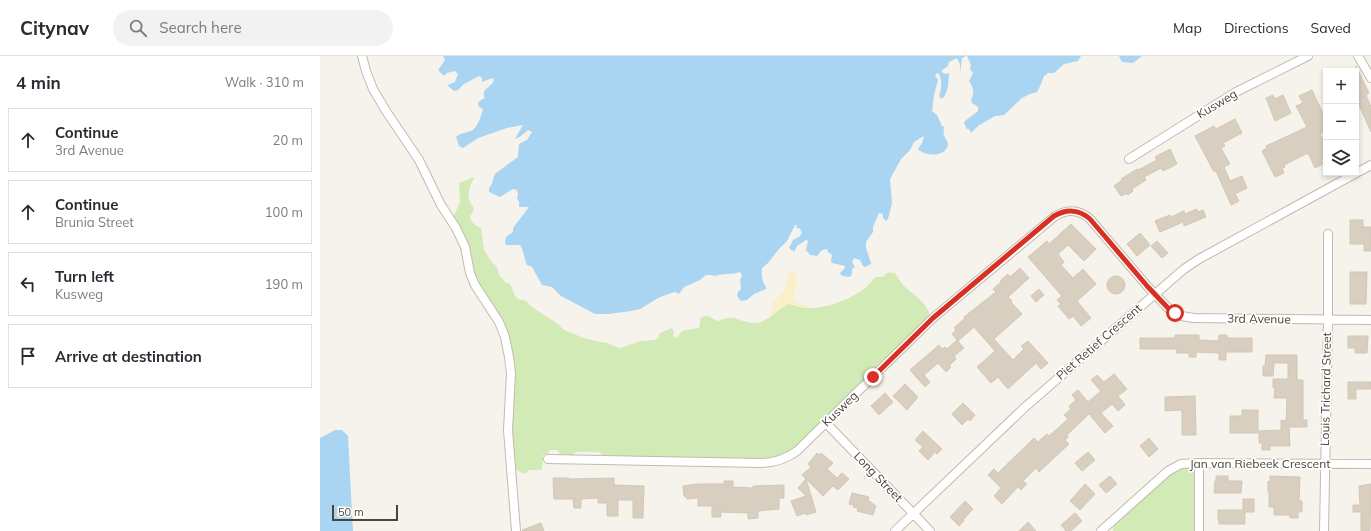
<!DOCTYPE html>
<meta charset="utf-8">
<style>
:root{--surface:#fff;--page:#f2f2f3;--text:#2b2b33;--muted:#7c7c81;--line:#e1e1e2}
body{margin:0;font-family:Mulish,sans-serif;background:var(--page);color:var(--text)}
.controls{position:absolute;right:12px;top:12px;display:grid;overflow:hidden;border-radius:0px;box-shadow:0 2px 6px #0003}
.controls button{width:36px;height:36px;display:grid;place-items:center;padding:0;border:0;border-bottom:1px solid var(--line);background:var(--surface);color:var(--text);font:20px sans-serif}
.scale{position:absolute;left:12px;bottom:10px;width:66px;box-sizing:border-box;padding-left:4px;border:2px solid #4b4439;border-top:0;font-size:11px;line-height:14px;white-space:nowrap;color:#4b4439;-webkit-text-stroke:3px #fff;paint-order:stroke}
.stop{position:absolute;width:12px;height:12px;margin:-9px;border:3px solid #d93025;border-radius:50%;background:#fff}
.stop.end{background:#d93025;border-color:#fff;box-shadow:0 1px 4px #0008}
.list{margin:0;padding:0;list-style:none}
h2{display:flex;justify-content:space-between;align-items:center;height:52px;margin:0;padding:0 16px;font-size:17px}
h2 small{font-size:13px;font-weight:400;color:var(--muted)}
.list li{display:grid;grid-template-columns:26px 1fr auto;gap:12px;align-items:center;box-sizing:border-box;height:64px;margin:0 8px 8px;padding:0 8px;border:1px solid var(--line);border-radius:0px}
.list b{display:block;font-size:15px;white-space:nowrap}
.list p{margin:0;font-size:13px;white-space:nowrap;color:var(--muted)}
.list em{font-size:13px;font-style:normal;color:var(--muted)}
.icon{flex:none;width:22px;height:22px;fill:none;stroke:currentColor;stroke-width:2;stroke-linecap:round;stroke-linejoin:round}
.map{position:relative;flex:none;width:1051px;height:475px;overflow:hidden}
header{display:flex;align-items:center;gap:24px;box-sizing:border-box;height:56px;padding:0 20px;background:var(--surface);border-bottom:1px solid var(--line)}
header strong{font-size:19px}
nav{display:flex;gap:22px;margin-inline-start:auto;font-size:14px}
.search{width:280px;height:36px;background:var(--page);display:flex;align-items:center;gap:10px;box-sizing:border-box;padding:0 14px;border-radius:22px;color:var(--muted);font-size:15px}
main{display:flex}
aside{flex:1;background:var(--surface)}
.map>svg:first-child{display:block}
.green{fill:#d2eab5}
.sand{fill:#f9efc9}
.water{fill:#a9d4f2}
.building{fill:#d8cfc1;stroke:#d3c7b4}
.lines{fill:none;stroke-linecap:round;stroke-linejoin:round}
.street-casing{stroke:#c2bbae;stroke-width:10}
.street{stroke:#fff;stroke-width:8}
.route{stroke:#d93025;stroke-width:5}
.labels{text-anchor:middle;stroke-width:3.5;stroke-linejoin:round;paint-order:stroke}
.street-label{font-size:12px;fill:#4b4439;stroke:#fff}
</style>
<header>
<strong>Citynav</strong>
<div class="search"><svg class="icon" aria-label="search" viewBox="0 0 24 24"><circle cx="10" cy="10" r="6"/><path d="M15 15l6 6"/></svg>Search here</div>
<nav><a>Map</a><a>Directions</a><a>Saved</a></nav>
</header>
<main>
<aside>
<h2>4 min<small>Walk · 310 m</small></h2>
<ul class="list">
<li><svg class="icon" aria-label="ahead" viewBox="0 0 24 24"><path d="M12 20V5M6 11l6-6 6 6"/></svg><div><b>Continue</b><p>3rd Avenue</p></div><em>20 m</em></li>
<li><svg class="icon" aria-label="ahead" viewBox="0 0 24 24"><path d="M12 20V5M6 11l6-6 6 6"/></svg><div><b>Continue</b><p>Brunia Street</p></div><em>100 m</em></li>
<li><svg class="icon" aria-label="left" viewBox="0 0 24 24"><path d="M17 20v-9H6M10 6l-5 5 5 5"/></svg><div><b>Turn left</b><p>Kusweg</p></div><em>190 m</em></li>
<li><svg class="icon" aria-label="arrive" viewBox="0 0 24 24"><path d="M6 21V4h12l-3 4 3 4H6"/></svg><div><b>Arrive at destination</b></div></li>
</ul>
</aside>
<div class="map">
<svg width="1051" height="475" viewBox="0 0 1051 475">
<rect width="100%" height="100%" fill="#f6f3ec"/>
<path class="green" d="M 154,121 C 152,127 147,136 149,143 C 151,151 158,150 150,160 C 151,167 155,169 161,172 L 164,194 L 171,205 L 177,211 L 179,219 L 185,226 L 190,228 L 192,232 L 195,240 L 198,243 L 206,245 L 212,251 L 238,268 L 244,274 L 264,282 L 280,286 L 288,287 L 296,291 L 300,292 L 321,285 L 335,284 L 338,282 L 340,277 L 352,272 L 354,276 L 353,280 L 357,282 L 362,275 L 379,272 L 380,268 L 380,263 C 387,256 391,263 399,265 C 414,256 422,268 436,267 C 448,266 458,253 468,248 C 474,249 481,252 487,252 C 509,253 543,240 555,221 L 563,221 C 566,216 569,216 575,217 C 578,221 580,226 584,230 C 594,240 608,246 610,261 L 474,393 C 464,399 454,402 442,403 L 283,400 L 279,396 L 256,396 L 252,399 L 240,398 L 237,394 L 230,394 L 228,398 L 223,399 L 222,414 L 209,414 L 205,418 L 194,413 L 191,364 L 193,307 L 156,225 L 133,162 L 140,146 L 139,127 Z
M 867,412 L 873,414 L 875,417 L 877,475 L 793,475 L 793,472 L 795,467 L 847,418 L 859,413 Z"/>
<path class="sand" d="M 472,215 C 483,222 474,231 474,240 C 474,241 476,245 476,246 L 480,248 L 493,251 L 488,252 L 468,248 L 449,261 L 452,254 L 451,249 L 454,246 L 457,244 C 459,236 464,236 466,230 C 469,223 465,220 472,215 Z"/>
<path class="water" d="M 123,0 L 646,0 L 642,2 L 640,17 L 640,8 L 637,2 L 629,6 L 628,10 L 621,15 L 625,18 L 629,17 C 628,27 629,36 622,43 L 619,40 C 622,32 622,25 619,18 L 617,17 L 615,19 L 618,24 L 614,39 L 612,55 L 617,59 L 622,70 L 624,71 C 624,74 623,78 624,80 C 626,84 628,85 628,89 C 625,102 604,100 598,93 L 602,87 L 604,81 L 602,81 L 594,86 L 590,94 L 581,103 L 570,123 L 572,147 L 568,163 L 566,165 L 563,162 L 563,158 L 559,157 L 553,171 L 553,176 L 546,186 L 546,192 L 551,207 L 551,208 L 545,211 L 543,210 L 540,204 L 534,202 L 532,206 L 535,211 L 532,213 L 532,217 L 530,221 L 522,220 L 520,217 L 525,212 L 525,210 L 512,207 L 511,205 L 512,199 L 508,196 L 507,193 L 502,194 L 497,200 L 490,199 L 486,194 L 488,185 L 486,184 L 477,190 L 474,196 L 469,192 L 473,184 L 479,181 L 482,177 L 480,173 L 476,171 L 477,169 L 475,169 L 467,185 L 458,194 L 448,207 L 442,212 C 441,219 442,225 446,231 L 446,233 L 434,238 L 427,244 L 421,245 L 417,240 L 418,236 L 421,233 L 420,224 L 422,220 L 420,216 C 411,219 403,217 395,220 L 391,219 L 386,219 L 380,224 L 364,231 L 359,238 L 355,236 L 351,237 L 338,242 L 320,253 L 311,255 L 288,258 L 275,258 L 241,240 L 232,231 L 222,229 L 212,211 L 207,209 C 204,203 204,195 200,189 L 186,189 L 185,186 L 186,181 L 193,176 L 193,172 L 209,151 L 199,151 L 199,146 L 197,142 L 198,138 L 197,134 L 193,133 L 180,141 L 169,136 L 169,132 C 174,127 172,122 176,117 L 198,101 L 199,88 L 207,84 L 212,76 L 208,74 C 203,78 202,80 195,83 L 203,69 L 187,72 L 158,82 L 143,92 L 139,90 L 136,81 C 140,77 145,77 151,75 C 158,72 161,60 163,53 L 159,51 L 158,47 L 161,44 L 165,42 C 159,32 174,32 174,22 L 170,23 L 162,26 L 162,22 L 159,20 L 144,28 L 138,34 L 134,35 L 127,29 L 135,26 L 138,18 L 135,15 L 127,17 L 124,20 L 118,14 L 125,4 Z
M 647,0 L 761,0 L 758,5 L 744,8 L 734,17 L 728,17 L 724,20 L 721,28 L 717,36 L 710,38 L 702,42 L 684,59 L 675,60 L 658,70 L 651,77 L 649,73 L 647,73 L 644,67 L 645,65 L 658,55 L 658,51 L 652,47 L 651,43 C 655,38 653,30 649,25 L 653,17 L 650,13 L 651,9 Z
M 799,0 L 822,0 L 813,7 L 802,6 Z
M 15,374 L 22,374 L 28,380 L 33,475 L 0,475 L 0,382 Z"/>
<path class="building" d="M 1036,10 L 1049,37 L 1046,39 L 1051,51 L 1051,76 L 1040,51 L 1036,53 Z
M 992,34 L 1006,64 L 1006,68 L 1002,70 L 1004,76 L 1000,78 L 1006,90 L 1006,101 L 1001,104 L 1003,108 L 995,112 L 988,97 L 964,109 L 965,111 L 962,112 L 964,117 L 955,121 L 942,95 L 947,92 L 946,90 L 987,71 L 976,50 L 983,47 L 979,40 Z
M 953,39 L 955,43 L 963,39 L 971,57 L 955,65 L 946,42 Z
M 915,63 L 922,77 L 903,87 L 905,90 L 901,92 L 910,108 L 904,111 L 910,125 L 922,120 L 927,132 L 915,138 L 919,145 L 911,149 L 896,115 L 894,116 L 875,80 L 894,70 L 896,73 Z
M 850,93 L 857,108 L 843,115 L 841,112 L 824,121 L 826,124 L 812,133 L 813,135 L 808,139 L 807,137 L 801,140 L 794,130 L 802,124 L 801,123 L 817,113 L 818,114 L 837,104 L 835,101 Z
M 877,153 L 878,156 L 883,154 L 886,161 L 864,170 L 863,166 L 840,176 L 835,165 L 850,159 L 851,161 L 864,155 L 865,158 Z
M 1030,164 L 1043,164 L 1043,171 L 1051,171 L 1051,195 L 1044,195 L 1044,188 L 1030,188 Z
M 751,168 L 776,193 L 764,205 L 748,189 L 738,198 L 744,206 L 741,209 L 753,222 L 763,213 L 776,228 L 757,245 L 771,262 L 761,270 L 753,260 L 749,263 L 738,250 L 741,248 L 737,244 L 742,240 L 708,201 L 727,185 L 729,188 Z
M 820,177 L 830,189 L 817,200 L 807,188 Z
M 837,185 L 848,197 L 842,202 L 831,190 Z
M 700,212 L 709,222 L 688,241 L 692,245 L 691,246 L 702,258 L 674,283 L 693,304 L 704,293 L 701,290 L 708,285 L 728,307 L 721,313 L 716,307 L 688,333 L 678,321 L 671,327 L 657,311 L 675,295 L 654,271 L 638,285 L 632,278 L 636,274 L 634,272 L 645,262 L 644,261 L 676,236 L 673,233 L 681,226 L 680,225 L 688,218 L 690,221 Z
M 1030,216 L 1047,216 L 1046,248 L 1030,248 Z
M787 229a9 9 0 1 1 18 0a9 9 0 1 1-18 0Z
M 719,233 L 724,239 L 716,246 L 711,240 Z
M 855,279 L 879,279 L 879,284 L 898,285 L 899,279 L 907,279 L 907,282 L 932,282 L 932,296 L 906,296 L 906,304 L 899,304 L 899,297 L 876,296 L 876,301 L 869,301 L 869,297 L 856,297 L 857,293 L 820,293 L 820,282 L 855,282 Z
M 1028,280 L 1048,280 L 1047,297 L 1035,297 L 1035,292 L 1028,292 Z
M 637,284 L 644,292 L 634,300 L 636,303 L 629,310 L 631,311 L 626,316 L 618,307 L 604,319 L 610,326 L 605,331 L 590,314 L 619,289 L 622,293 L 625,291 L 627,293 Z
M 946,299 L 977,299 L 977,324 L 983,324 L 983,364 L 987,364 L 987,371 L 969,371 L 970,390 L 950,390 L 950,394 L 942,394 L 942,387 L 939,387 L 939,375 L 961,374 L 961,364 L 966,365 L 967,342 L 954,342 L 955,332 L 953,332 L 953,323 L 968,323 L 968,307 L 954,307 L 953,320 L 943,320 L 943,310 L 945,310 Z
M 794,318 L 807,333 L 798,340 L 805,349 L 798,355 L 792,348 L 781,357 L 793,370 L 785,377 L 769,358 L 747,379 L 748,381 L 745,384 L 749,388 L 719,416 L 716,412 L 703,425 L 707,428 L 701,434 L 698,431 L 682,448 L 674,440 L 681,432 L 668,419 L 674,413 L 678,417 L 714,382 L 718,386 L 727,378 L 729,380 L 748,363 L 744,359 L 751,353 L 749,350 L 756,344 L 752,339 L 758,334 L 768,346 L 781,335 L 771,324 L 777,319 L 784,326 Z
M 1028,326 L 1051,326 L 1051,333 L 1036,333 L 1036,343 L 1028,343 Z
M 585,328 L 598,341 L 587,354 L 573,340 Z
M 565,337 L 573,346 L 559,359 L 551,350 Z
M 875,340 L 876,379 L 862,379 L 862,354 L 845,355 L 845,341 Z
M 643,347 L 655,359 L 650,365 L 648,363 L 642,369 L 632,358 Z
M 922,354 L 938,354 L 938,377 L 910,377 L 910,360 L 922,360 Z
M 603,375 L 622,393 L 617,398 L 615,396 L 608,404 L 599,395 L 603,391 L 595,384 Z
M 829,382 L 838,393 L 829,401 L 820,390 Z
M 768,396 L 775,404 L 762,415 L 755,407 Z
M 497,397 L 499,399 L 501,397 L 513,407 L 507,413 L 517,422 L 522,417 L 529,423 L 518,434 L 513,430 L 503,440 L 482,419 L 491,411 L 488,408 Z
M 790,420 L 797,428 L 786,437 L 779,429 Z
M 896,420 L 908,420 L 908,425 L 922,425 L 921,437 L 894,437 L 895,425 L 896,425 Z
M 950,420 L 980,421 L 979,445 L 982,445 L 982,456 L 978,456 L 978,462 L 970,462 L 970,459 L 954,459 L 954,451 L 949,451 L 949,436 L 948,436 L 948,425 L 950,426 Z
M 233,422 L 249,422 L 249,423 L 294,422 L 294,429 L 324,430 L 323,462 L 313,462 L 313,444 L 298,444 L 298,460 L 287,460 L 287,447 L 278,447 L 278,442 L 261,443 L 261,452 L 254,452 L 253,443 L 234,443 Z
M 486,423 L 496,456 L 486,459 L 485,457 L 477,460 L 471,445 L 486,440 L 478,432 Z
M 404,425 L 413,425 L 413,431 L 433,432 L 433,430 L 464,429 L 464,442 L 459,442 L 459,453 L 438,455 L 438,462 L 428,463 L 428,457 L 401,456 L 401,461 L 392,461 L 392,450 L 378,450 L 378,442 L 367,443 L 365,440 L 364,440 L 363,430 L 378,428 L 404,428 Z
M 765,428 L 775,438 L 760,454 L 750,445 Z
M 1051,428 L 1050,475 L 1041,475 L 1041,456 L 1033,456 L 1033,449 L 1040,449 L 1039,430 Z
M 532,437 L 549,441 L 548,444 L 556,450 L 553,459 L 537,455 L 538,452 L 533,451 L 534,449 L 529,448 Z
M 923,443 L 934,443 L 934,456 L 925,456 L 925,468 L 899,468 L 899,465 L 898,464 L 898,454 L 923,454 Z
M 645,445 L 653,453 L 643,464 L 644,465 L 639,470 L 630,461 Z
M 755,457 L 762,465 L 751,475 L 746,475 L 741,469 Z
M 708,466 L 716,475 L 699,475 Z
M 221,467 L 224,475 L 203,475 L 202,474 Z"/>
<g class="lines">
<defs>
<path id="street" d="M 42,0 L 46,15 L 53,33 L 66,55 L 99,104 L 121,149 L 136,172 L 145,191 L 150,217 L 155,229 L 179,266 L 185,281 L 189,301 L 191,317 L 188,374 L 196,475
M 1038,0 L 1051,22
M 809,103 L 916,36 L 988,0
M 506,367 L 610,475
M 228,403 L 440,407 C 454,407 466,403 477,395 L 613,262 L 734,161 C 746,153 759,153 770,163 L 828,231 L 848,252 L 861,260 L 874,262 L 1051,264
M 879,407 L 879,475
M 575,475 L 704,352 L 864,213 L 879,203 L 1051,109
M 781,475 L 848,415 L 861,408 L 879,407 L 1051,408
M 1004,475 L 1008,264 L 1008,178"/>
</defs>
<use href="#street" class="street-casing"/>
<use href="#street" class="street"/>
</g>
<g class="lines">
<path class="route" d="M 553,321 L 613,262 L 734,160 C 746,153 759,153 770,163 L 828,231 L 848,252 L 855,257"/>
</g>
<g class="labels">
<g class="street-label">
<text transform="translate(897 48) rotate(-31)" y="4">Kusweg</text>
<text transform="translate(939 263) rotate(1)" y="4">3rd Avenue</text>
<text transform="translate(779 286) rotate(-41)" y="4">Piet Retief Crescent</text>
<text transform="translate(1006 333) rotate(-89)" y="4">Louis Trichard Street</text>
<text transform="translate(520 353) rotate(-44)" y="4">Kusweg</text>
<text x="940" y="412">Jan van Riebeek Crescent</text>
<text transform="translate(558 421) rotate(46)" y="4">Long Street</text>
</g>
</g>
</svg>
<div class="controls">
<button>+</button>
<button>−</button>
<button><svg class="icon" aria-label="layers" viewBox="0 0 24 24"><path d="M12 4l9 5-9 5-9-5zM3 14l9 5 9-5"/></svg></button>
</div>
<div class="scale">50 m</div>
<div class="stop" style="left:855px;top:257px"></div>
<div class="stop end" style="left:553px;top:321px"></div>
</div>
</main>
